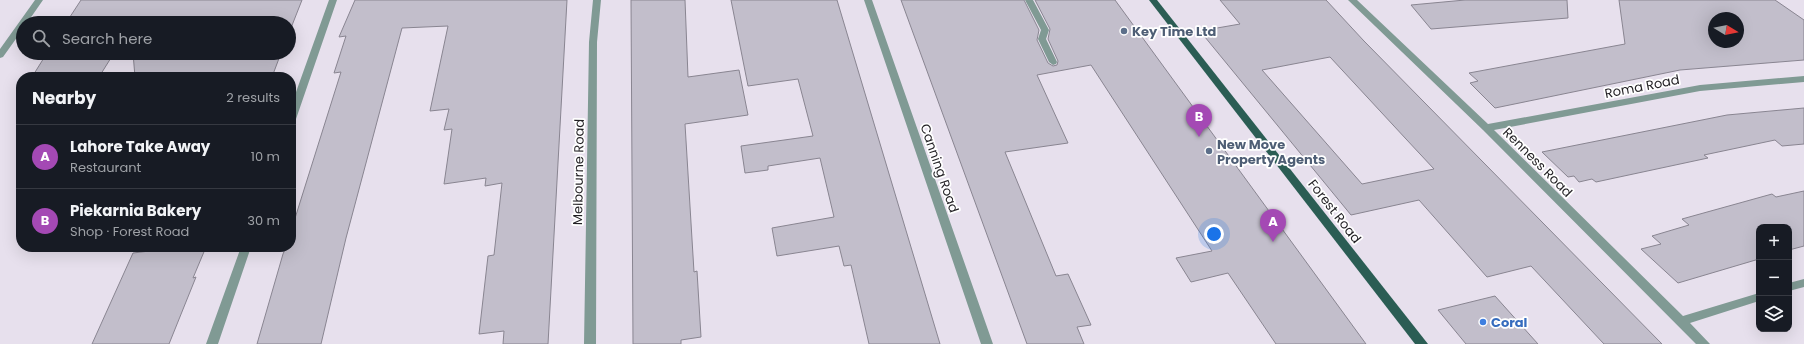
<!DOCTYPE html>
<meta charset="utf-8">
<style>
:root{--surface:#171b24;--page:#242831;--text:#f1f3f6;--muted:#9ea1a6;--line:#363941;--accent:#a449b4}
body{margin:0;font-family:Poppins,sans-serif;background:var(--page);color:var(--text)}
.controls{position:absolute;right:12px;bottom:12px;display:grid;overflow:hidden;border-radius:8px;box-shadow:0 4px 16px #0002}
.controls button{width:36px;height:36px;display:grid;place-items:center;padding:0;border:0;border-bottom:1px solid var(--line);background:var(--surface);color:var(--text);font:20px sans-serif}
.compass{position:absolute;left:1708px;top:12px;width:36px;height:36px;border-radius:50%;background:var(--surface);box-shadow:0 4px 16px #0002;rotate:100deg}
.you{position:absolute;left:1214px;top:234px;width:14px;height:14px;margin:-10px;border:3px solid #fff;border-radius:50%;background:#1a73e8;box-shadow:0 0 0 6px #1a73e833}
.badge{display:grid;place-items:center;width:26px;height:26px;border-radius:50%;background:var(--accent);color:#fff;font-size:13px;font-weight:700}
.pin{position:absolute;translate:-50% -33px;filter:drop-shadow(0 1px 2px #0008)}
.pin::after{content:'';position:absolute;top:21px;width:14px;height:12px;background:inherit;clip-path:polygon(0 0,100% 0,50% 100%)}
.list{margin:0;padding:0;list-style:none}
h2{display:flex;justify-content:space-between;align-items:center;height:52px;margin:0;padding:0 16px;font-size:17px}
h2 small{font-size:13px;font-weight:400;color:var(--muted)}
.list li{display:grid;grid-template-columns:26px 1fr auto;gap:12px;align-items:center;box-sizing:border-box;height:64px;padding:0 16px;border-top:1px solid var(--line)}
.list b{display:block;font-size:15px;white-space:nowrap}
.list p{margin:0;font-size:13px;white-space:nowrap;color:var(--muted)}
.list em{font-size:13px;font-style:normal;color:var(--muted)}
.icon{flex:none;width:22px;height:22px;fill:none;stroke:currentColor;stroke-width:2;stroke-linecap:round;stroke-linejoin:round}
.map{position:relative;flex:none;width:1804px;height:344px;overflow:hidden}
.search{position:absolute;background:var(--surface);box-shadow:0 4px 16px #0002;left:16px;top:16px;width:280px;height:44px;display:flex;align-items:center;gap:10px;box-sizing:border-box;padding:0 14px;border-radius:22px;color:var(--muted);font-size:15px}
.panel{position:absolute;background:var(--surface);box-shadow:0 4px 16px #0002;left:16px;top:72px;width:280px;height:180px;border-radius:16px}
.map>svg:first-child{display:block}
.building{fill:#c2becb;stroke:#898591;fill-rule:evenodd}
.lines{fill:none;stroke-linecap:round;stroke-linejoin:round}
.service{fill:#809a94;fill-rule:evenodd}
.minor{fill:#809a94;fill-rule:evenodd}
.primary{fill:#2b5d54;fill-rule:evenodd}
.service-dot{fill:#5c6f8a;stroke:#fff;stroke-width:1.5}
.shop-dot{fill:#3f7fe0;stroke:#fff;stroke-width:1.5}
.labels{text-anchor:middle;stroke-width:3.5;stroke-linejoin:round;paint-order:stroke}
.service-label{font-size:13px;font-weight:bold;fill:#4e5e75;stroke:#fff;text-anchor:start}
.street-label{font-size:13px;fill:#211f23;stroke:#fff}
.shop-label{font-size:13px;font-weight:bold;fill:#366cbe;stroke:#fff;text-anchor:start}
</style>
<div class="map">
<svg width="1804" height="344" viewBox="0 0 1804 344">
<rect width="100%" height="100%" fill="#e7e0ed"/>
<path class="building" d="M 81,0 L 302,0 L 289,33 L 289,23 L 66,23 Z
M 355,0 L 567,0 L 548,344 L 503,344 L 504,331 L 479,334 L 488,256 L 494,255 L 502,183 L 485,186 L 486,178 L 444,184 L 452,129 L 444,130 L 449,109 L 430,111 L 448,26 L 402,28 L 346,238 L 321,344 L 257,344 L 283,254 L 286,247 L 291,247 L 291,231 L 341,72 L 334,73 L 346,36 L 339,37 Z
M 631,0 L 685,0 L 688,77 L 739,70 L 748,115 L 685,124 L 694,272 L 697,271 L 701,337 L 681,340 L 681,344 L 633,344 Z
M 731,0 L 837,0 L 940,344 L 869,344 L 851,265 L 844,266 L 839,246 L 777,256 L 772,228 L 834,217 L 820,158 L 768,166 L 768,170 L 745,173 L 741,146 L 813,136 L 798,79 L 748,86 Z
M 901,0 L 1024,0 L 1039,30 L 1037,40 L 1048,63 L 1053,66 L 1057,65 L 1058,61 L 1048,39 L 1050,29 L 1035,0 L 1115,0 L 1366,344 L 1276,344 L 1228,273 L 1191,282 L 1176,258 L 1212,251 L 1091,65 L 1037,75 L 1068,143 L 1005,152 L 1056,276 L 1068,274 L 1091,325 L 1077,327 L 1084,344 L 1027,344 Z
M 1220,0 L 1326,0 L 1364,41 L 1662,344 L 1604,344 L 1531,266 L 1487,277 L 1419,200 L 1351,215 L 1200,31 L 1240,24 ZM 1330,57 L 1406,139 L 1434,169 L 1362,184 L 1262,70 Z
M 1465,0 L 1567,0 L 1568,18 L 1431,29 L 1411,5 Z
M 1619,0 L 1775,0 L 1804,20 L 1804,60 L 1680,70 L 1495,108 L 1470,83 L 1478,81 L 1469,73 L 1625,44 ZM 1714,18 L 1738,18 L 1738,42 L 1714,42 Z
M 47,53 L 114,53 L 99,77 L 32,77 Z
M 133,53 L 281,53 L 272,77 L 135,77 Z
M 1804,108 L 1804,144 L 1782,146 L 1775,140 L 1704,155 L 1708,158 L 1596,182 L 1592,179 L 1579,182 L 1574,176 L 1568,177 L 1542,152 L 1727,115 Z
M 1804,191 L 1804,246 L 1789,250 L 1789,227 L 1759,227 L 1759,259 L 1678,283 L 1641,249 L 1661,244 L 1652,236 L 1689,225 L 1682,219 L 1772,194 L 1776,197 Z
M 167,247 L 206,247 L 193,278 L 196,277 L 169,344 L 92,344 L 133,253 L 166,249 Z
M 1495,296 L 1512,315 L 1538,344 L 1466,344 L 1438,310 Z"/>
<g class="lines">
<path class="service" d="M 1025,0 L 1033,0 L 1049,30 L 1046,39 L 1057,62 L 1056,64 L 1053,65 L 1049,62 L 1038,39 L 1041,30 Z"/>
<path class="minor" d="M 35,0 L 43,0 L 27,23 L 23,23 L 23,29 L 3,57 L 0,58 L 0,49 Z
M 329,0 L 337,0 L 296,119 L 291,122 L 291,106 Z
M 593,0 L 601,0 L 597,42 L 596,344 L 584,344 L 589,42 Z
M 864,0 L 872,0 L 993,344 L 981,344 Z
M 1348,0 L 1357,0 L 1488,124 L 1700,85 L 1804,76 L 1804,82 L 1700,91 L 1494,130 L 1683,316 L 1759,293 L 1759,301 L 1690,323 L 1710,344 L 1696,344 L 1483,130 Z
M 241,247 L 251,247 L 218,344 L 206,344 Z
M 1804,279 L 1804,287 L 1789,291 L 1789,283 Z"/>
<path class="primary" d="M 1149,0 L 1157,0 L 1428,344 L 1415,344 Z"/>
</g>
<g class="service-dot">
<circle cx="1124" cy="31" r="4"/>
<circle cx="1209" cy="151" r="4"/>
</g>
<circle class="shop-dot" cx="1483" cy="322" r="4"/>
<g class="labels">
<g class="service-label">
<text x="1132" y="36">Key Time Ltd</text>
<text x="1217" y="149">New Move<tspan x="1217" dy="15">Property Agents</tspan></text>
</g>
<g class="street-label">
<text transform="translate(1642 86) rotate(-11)" y="5">Roma Road</text>
<text transform="translate(1538 162) rotate(45)" y="5">Renness Road</text>
<text transform="translate(940 168) rotate(71)" y="5">Canning Road</text>
<text transform="translate(578 172) rotate(-89)" y="5">Melbourne Road</text>
<text transform="translate(1335 211) rotate(52)" y="5">Forest Road</text>
</g>
<g class="shop-label">
<text x="1491" y="327">Coral</text>
</g>
</g>
</svg>
<div class="controls">
<button>+</button>
<button>−</button>
<button><svg class="icon" aria-label="layers" viewBox="0 0 24 24"><path d="M12 4l9 5-9 5-9-5zM3 14l9 5 9-5"/></svg></button>
</div>
<svg class="compass" viewBox="-18 -18 36 36"><path d="M0-13l5 13h-10z" fill="#e53935"/><path d="M0 13l5-13h-10z" fill="#9ea1a6"/></svg>
<div class="you"></div>
<div class="pin badge" style="left:1273px;top:242px">A</div>
<div class="pin badge" style="left:1199px;top:137px">B</div>
<div class="search"><svg class="icon" aria-label="search" viewBox="0 0 24 24"><circle cx="10" cy="10" r="6"/><path d="M15 15l6 6"/></svg>Search here</div>
<section class="panel">
<h2>Nearby<small>2 results</small></h2>
<ul class="list">
<li><span class="badge">A</span><div><b>Lahore Take Away</b><p>Restaurant</p></div><em>10 m</em></li>
<li><span class="badge">B</span><div><b>Piekarnia Bakery</b><p>Shop · Forest Road</p></div><em>30 m</em></li>
</ul>
</section>
</div>
